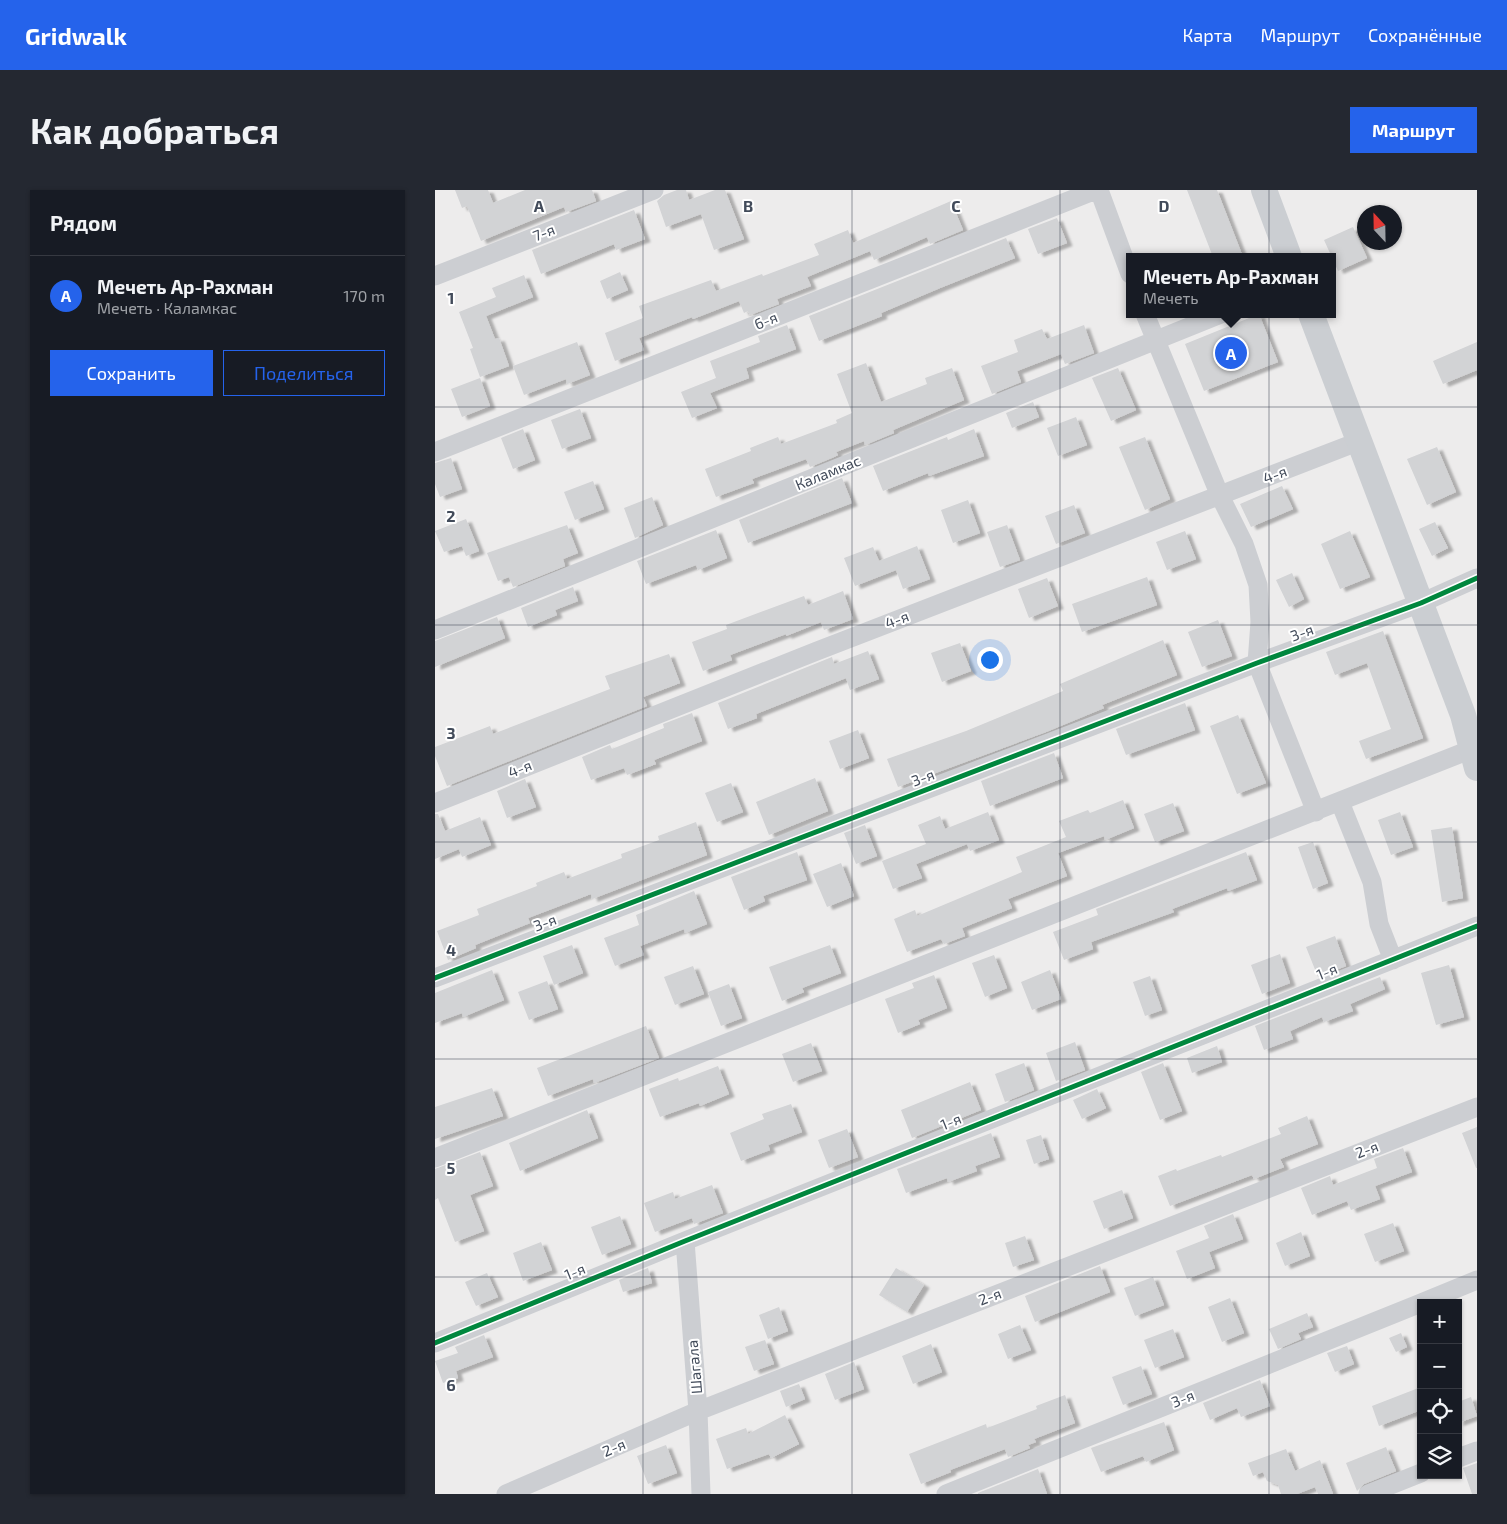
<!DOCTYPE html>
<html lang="ru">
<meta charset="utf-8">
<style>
:root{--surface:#171b24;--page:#242831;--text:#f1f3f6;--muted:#9ea1a6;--line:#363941;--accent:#2563eb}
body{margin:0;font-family:"Exo 2",sans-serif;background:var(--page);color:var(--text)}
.controls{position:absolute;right:15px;bottom:15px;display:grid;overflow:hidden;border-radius:0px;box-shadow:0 1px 4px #0004}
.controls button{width:45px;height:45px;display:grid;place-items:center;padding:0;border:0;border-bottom:1px solid var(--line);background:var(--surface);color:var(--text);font:25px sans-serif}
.compass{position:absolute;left:922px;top:15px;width:45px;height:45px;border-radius:50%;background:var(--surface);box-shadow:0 1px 4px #0004;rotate:338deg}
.you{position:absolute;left:554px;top:469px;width:18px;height:18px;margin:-12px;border:4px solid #fff;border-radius:50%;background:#1a73e8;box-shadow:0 0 0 8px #1a73e833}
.badge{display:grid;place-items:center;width:32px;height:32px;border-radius:50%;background:var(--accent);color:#fff;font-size:16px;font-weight:700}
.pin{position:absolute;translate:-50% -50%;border:2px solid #fff;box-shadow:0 1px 5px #0006}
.popup{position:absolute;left:691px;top:63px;width:210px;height:65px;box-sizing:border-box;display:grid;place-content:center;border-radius:0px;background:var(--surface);filter:drop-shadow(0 1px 4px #0005);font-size:16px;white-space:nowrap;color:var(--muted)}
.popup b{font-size:19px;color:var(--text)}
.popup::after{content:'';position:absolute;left:50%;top:100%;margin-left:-10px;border:10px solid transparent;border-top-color:var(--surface)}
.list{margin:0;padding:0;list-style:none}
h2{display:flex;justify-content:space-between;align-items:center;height:65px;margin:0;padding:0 20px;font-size:21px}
h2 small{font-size:16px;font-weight:400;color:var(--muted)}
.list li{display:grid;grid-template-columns:32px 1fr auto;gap:15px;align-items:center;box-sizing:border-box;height:80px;padding:0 20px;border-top:1px solid var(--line)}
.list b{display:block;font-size:19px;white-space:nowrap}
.list p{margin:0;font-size:16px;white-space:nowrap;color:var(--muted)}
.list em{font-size:16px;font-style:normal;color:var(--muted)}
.actions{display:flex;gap:10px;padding:15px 20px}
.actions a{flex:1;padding:11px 0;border:1px solid var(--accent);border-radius:0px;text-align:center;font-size:18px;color:var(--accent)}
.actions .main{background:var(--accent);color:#fff}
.icon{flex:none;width:28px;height:28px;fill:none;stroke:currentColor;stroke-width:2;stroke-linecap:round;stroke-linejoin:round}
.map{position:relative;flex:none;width:1042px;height:1304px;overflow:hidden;border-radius:0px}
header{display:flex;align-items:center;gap:30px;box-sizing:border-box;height:70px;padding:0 25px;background:var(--accent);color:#fff}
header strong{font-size:24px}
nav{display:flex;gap:28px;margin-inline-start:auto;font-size:18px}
.intro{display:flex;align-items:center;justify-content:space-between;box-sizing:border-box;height:120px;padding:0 30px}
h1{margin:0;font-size:35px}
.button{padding:12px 22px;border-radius:0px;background:var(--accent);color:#fff;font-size:18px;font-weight:700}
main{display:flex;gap:30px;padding:0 30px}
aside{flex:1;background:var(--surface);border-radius:0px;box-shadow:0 1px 4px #0004}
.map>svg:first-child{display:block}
.building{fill:#d2d3d5;filter:url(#shadow)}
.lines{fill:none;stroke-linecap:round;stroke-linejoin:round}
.street{stroke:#ccced2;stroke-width:19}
.secondary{stroke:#cbced2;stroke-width:26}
.cycleway-casing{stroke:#fff;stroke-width:8}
.cycleway{stroke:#00873e;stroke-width:5}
.grid{fill:none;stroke:#424b5a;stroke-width:1;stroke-opacity:0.55}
.labels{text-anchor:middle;stroke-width:4;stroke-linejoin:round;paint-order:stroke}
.street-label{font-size:15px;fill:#424b5a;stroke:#fff}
.grid-label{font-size:16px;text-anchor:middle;font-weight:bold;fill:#424b5a;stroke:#fff;stroke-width:4;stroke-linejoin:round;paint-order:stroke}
</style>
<header>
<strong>Gridwalk</strong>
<nav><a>Карта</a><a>Маршрут</a><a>Сохранённые</a></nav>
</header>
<div class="intro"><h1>Как добраться</h1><a class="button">Маршрут</a></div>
<main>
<aside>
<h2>Рядом<small></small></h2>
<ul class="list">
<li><span class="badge">A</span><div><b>Мечеть Ар-Рахман</b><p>Мечеть · Каламкас</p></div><em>170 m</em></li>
</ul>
<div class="actions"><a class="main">Сохранить</a><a>Поделиться</a></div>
</aside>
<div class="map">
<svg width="1042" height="1304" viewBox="0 0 1042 1304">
<defs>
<filter id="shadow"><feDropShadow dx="5.5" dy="3" stdDeviation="1" flood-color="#0004"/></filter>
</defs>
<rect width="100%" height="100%" fill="#edecec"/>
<path class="building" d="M 20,0 L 53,0 L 58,13 L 90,0 L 157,0 L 161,11 L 131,22 L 129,17 L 46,51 L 32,16 L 27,18 Z
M 242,0 L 251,0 L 254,10 L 280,0 L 290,0 L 309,49 L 279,60 L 266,24 L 231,37 L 222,11 L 229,5 Z
M 752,0 L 782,0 L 808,67 L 778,67 Z
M 516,11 L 528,40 L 495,54 L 492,47 L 439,70 L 435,61 L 372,87 L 376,96 L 342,109 L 344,114 L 315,125 L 313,121 L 309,123 L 304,111 L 258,129 L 257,127 L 204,148 L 209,160 L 180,171 L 170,143 L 208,128 L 204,116 L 276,90 L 281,101 L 327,84 L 328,86 L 384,65 L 379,54 L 413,40 L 418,53 Z
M 199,20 L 210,49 L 181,60 L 179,54 L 106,84 L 97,60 Z
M 622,28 L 632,53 L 603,64 L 593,39 Z
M 918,37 L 932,68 L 903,81 L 889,50 Z
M 571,48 L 580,68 L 505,98 L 446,123 L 447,126 L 384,151 L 374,126 Z
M 185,82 L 193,100 L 172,109 L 165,91 Z
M 89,85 L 98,107 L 51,126 L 60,149 L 64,148 L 74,176 L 45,187 L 35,159 L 38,158 L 24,122 L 61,107 L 57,98 Z
M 824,124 L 843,172 L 769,201 L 750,154 Z
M 352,135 L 361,159 L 311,178 L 314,188 L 275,203 L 282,218 L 257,228 L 246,202 L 281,188 L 275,171 L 325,152 L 323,146 Z
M 649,135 L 659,163 L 630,174 L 626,164 L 582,181 L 586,192 L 557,204 L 546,176 L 583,162 L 579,150 L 607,139 L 612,149 Z
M 142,152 L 155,185 L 132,194 L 131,189 L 89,205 L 78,176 Z
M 1042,152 L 1042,180 L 1008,194 L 998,171 Z
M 431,173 L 446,212 L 492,194 L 490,188 L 517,178 L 529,210 L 458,240 L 459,243 L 430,255 L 429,251 L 401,262 L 403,265 L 399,267 L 375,277 L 371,269 L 317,289 L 319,293 L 281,307 L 270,279 L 316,261 L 315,258 L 343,247 L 346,254 L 402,233 L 401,230 L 417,223 L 402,184 Z
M 683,178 L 701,220 L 676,231 L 657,188 Z
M 45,188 L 55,216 L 27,227 L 16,199 Z
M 598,212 L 604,227 L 577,238 L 571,223 Z
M 145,219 L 156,248 L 127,259 L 116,230 Z
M 641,227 L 652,255 L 623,266 L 612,238 Z
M 88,239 L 100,270 L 78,279 L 66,248 Z
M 539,239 L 549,266 L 494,286 L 493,283 L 448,301 L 438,276 L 512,247 L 513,250 Z
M 710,247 L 735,309 L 710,320 L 684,257 Z
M 1002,257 L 1021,302 L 992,315 L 972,269 Z
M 16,268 L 27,299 L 5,307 L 0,294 L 0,273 Z
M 407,288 L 417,313 L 313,353 L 304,330 Z
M 158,291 L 169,319 L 140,330 L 129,302 Z
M 847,296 L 858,319 L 816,337 L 805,314 Z
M 217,307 L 228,335 L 200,348 L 189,318 Z
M 533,310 L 545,343 L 518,353 L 506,320 Z
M 639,315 L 650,343 L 621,354 L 610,326 Z
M 31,329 L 44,361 L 31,366 L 27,356 L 9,362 L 0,341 Z
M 1000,332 L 1013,358 L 997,366 L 984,339 Z
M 132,335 L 143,363 L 128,369 L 130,376 L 78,397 L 74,387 L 63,391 L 52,363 Z
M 572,335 L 585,370 L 565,377 L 552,342 Z
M 281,340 L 292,368 L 263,380 L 261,375 L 211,394 L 202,371 Z
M 750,341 L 761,369 L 732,380 L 721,352 Z
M 915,341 L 935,387 L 905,399 L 886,354 Z
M 482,356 L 495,389 L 468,399 L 461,380 L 420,396 L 409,368 L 438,357 L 444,371 Z
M 857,383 L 869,409 L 854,417 L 841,390 Z
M 712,387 L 722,415 L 647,442 L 637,414 Z
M 612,388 L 623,416 L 594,428 L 583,399 Z
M 138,397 L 143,411 L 120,420 L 122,425 L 93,437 L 86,418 Z
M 408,401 L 418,429 L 389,440 L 386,432 L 351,446 L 351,444 L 295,465 L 297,470 L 268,481 L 257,452 L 292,439 L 291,435 L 369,406 L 373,415 Z
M 62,427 L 70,448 L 0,477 L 0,451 Z
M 783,430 L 797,466 L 767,477 L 753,442 Z
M 948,441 L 988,548 L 931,569 L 924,551 L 956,539 L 932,473 L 900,485 L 891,462 Z
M 728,450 L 742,485 L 667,515 L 669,518 L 611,542 L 463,597 L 452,569 L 531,541 L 628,501 L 625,494 Z
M 525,453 L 536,481 L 507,492 L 496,463 Z
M 433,461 L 444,489 L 415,500 L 411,488 L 321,524 L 322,528 L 293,539 L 283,513 L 397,467 L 399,474 Z
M 234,464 L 245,493 L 208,507 L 212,516 L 12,596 L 0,566 L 0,557 L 55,536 L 58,544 L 175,499 L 170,486 Z
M 750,513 L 760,540 L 691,565 L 681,539 Z
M 257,523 L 267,551 L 219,570 L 221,574 L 192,585 L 189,578 L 156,590 L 147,567 L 175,555 L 177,559 L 229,538 L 228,534 Z
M 803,525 L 831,593 L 802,604 L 775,536 Z
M 423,540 L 434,568 L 405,579 L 394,551 Z
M 619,563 L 628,588 L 555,616 L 546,591 Z
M 380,588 L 393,621 L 334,645 L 321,612 Z
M 90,589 L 101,617 L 72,628 L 62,601 Z
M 296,593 L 308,622 L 282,632 L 270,603 Z
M 688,610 L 699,638 L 670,650 L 669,646 L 623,663 L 632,686 L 573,709 L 577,718 L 527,738 L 530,746 L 509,754 L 506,749 L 472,762 L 459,729 L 480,720 L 482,726 L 587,682 L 581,667 L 631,647 L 624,631 L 653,620 L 655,623 Z
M 738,613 L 749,641 L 720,652 L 709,624 Z
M 553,622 L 564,650 L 535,661 L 532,654 L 481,674 L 487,688 L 458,699 L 447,671 L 491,654 L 483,635 L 505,626 L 510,639 Z
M 965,622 L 978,657 L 956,665 L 943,630 Z
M 0,624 L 3,624 L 10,641 L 45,627 L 56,655 L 27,667 L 24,659 L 0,669 Z
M 261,632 L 272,665 L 157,709 L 156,704 L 93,728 L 95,733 L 40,755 L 41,758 L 13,770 L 2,741 L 44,725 L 42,719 L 102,696 L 101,693 L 129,682 L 132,689 L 187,668 L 186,664 L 224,650 L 223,646 Z
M 430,635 L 442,666 L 421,674 L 409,643 Z
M 1017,637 L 1028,708 L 1007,712 L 996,640 Z
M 878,652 L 893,693 L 878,699 L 863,657 Z
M 362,662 L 372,690 L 328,706 L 330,711 L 309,720 L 296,687 Z
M 811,662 L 822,690 L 793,701 L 792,698 L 737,719 L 739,722 L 656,752 L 658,759 L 629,770 L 618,742 L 663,725 L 661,719 Z
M 406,673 L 419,706 L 392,717 L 378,684 Z
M 259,701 L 272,734 L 250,743 L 249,739 L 205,756 L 209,765 L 180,776 L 169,748 L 204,735 L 201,725 Z
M 900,746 L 911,776 L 883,787 L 871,757 Z
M 137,755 L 148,783 L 119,795 L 108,766 Z
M 395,755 L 406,783 L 367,798 L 369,802 L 347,811 L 334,777 Z
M 845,764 L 855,793 L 827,804 L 816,775 Z
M 559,765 L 572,798 L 550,807 L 537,773 Z
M 1014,775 L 1029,827 L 1001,835 L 986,783 Z
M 258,776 L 269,804 L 240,815 L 229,787 Z
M 57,780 L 69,810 L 28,827 L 27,823 L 0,833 L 0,803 Z
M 615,780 L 626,809 L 597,820 L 586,792 Z
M 499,785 L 512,818 L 483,830 L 485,834 L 463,843 L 450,809 L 479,798 L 477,793 Z
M 715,786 L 727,820 L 710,826 L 698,792 Z
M 945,787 L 950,799 L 915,814 L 918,821 L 889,832 L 887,827 L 855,841 L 858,849 L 829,860 L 820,836 Z
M 112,791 L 123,819 L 94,830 L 83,802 Z
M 294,794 L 307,828 L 286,836 L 273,802 Z
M 211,836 L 224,868 L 159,893 L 158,889 L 113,906 L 102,878 Z
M 640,852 L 650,880 L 621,891 L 611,863 Z
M 376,853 L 387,881 L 358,892 L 347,864 Z
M 782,856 L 787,872 L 757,883 L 752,868 Z
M 589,873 L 599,900 L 570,912 L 560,884 Z
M 728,873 L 747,921 L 725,930 L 706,882 Z
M 283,876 L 294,904 L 265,916 L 264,913 L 225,927 L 214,899 L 243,888 L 244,891 Z
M 535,892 L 546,920 L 477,948 L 466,920 Z
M 57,898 L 68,926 L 0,949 L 0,917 Z
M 662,899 L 671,918 L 647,929 L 638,910 Z
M 356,914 L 367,942 L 333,955 L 335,960 L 306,971 L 295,943 L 329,929 L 327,924 Z
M 152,920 L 163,948 L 85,981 L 74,953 Z
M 872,926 L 883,954 L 845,969 L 849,977 L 819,989 L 817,985 L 735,1016 L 723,986 L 741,979 L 742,981 L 786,965 L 787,967 L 846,944 L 843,938 Z
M 1042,937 L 1042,978 L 1041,978 L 1027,943 Z
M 412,939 L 423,967 L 394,978 L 383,950 Z
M 556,943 L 565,967 L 540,976 L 542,981 L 513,992 L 512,988 L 471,1003 L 462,979 Z
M 606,945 L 614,969 L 599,974 L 591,950 Z
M 968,958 L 977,982 L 940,996 L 945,1009 L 916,1020 L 912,1011 L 877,1025 L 866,998 L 895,986 L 898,995 L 942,978 L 939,969 Z
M 45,962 L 58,996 L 35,1005 L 49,1041 L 20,1052 L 3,1008 L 0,1010 L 0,979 Z
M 277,995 L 288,1023 L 259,1034 L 257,1028 L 220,1042 L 209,1013 L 238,1002 L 240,1009 Z
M 687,1000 L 698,1028 L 669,1039 L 658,1011 Z
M 798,1024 L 808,1049 L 774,1062 L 780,1078 L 752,1089 L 741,1061 L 774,1048 L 769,1036 Z
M 185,1026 L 196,1054 L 167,1065 L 156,1037 Z
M 958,1033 L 969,1061 L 940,1072 L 929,1044 Z
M 866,1042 L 875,1066 L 850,1076 L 841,1053 Z
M 590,1046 L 599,1070 L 578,1077 L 570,1053 Z
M 106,1052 L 117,1080 L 88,1091 L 78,1063 Z
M 665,1076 L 675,1102 L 600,1132 L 590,1106 Z
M 213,1078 L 217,1093 L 188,1102 L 184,1090 Z
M 461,1078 L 489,1095 L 472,1122 L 444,1105 Z
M 52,1083 L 63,1107 L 41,1116 L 30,1092 Z
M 718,1087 L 729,1115 L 700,1126 L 689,1098 Z
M 795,1108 L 809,1143 L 787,1152 L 773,1117 Z
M 344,1117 L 353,1141 L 333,1149 L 324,1125 Z
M 872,1123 L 878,1137 L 863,1143 L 866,1149 L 843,1159 L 834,1139 Z
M 585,1135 L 596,1160 L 573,1169 L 563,1144 Z
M 738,1139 L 749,1167 L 720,1178 L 709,1150 Z
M 966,1143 L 972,1157 L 961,1162 L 954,1148 Z
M 49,1145 L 58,1167 L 21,1181 L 23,1188 L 8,1193 L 0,1171 L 23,1163 L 20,1157 Z
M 330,1150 L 339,1174 L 319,1181 L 310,1157 Z
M 496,1154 L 507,1182 L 478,1194 L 467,1166 Z
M 912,1156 L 919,1174 L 900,1182 L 892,1163 Z
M 419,1172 L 429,1199 L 400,1210 L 390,1184 Z
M 706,1176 L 717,1204 L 688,1215 L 677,1187 Z
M 825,1190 L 835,1216 L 806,1227 L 802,1218 L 775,1230 L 768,1213 Z
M 364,1194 L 370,1209 L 351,1217 L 345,1201 Z
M 986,1197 L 986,1220 L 944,1236 L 937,1216 Z
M 630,1205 L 640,1233 L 599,1249 L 601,1252 L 593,1255 L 595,1258 L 573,1267 L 570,1259 L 515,1280 L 516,1282 L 486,1294 L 474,1264 L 551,1234 L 552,1238 L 602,1219 L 601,1216 Z
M 1036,1207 L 1042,1226 L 1023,1233 L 1023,1212 Z
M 350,1225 L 364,1254 L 336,1268 L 334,1264 L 292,1279 L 281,1249 L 311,1238 L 313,1244 Z
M 729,1232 L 739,1260 L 711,1272 L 708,1266 L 666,1282 L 656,1258 Z
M 231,1255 L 242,1283 L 213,1294 L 202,1266 Z
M 951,1257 L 961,1281 L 929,1294 L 922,1301 L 911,1273 Z
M 851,1259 L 860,1281 L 885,1270 L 898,1304 L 883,1304 L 880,1297 L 862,1304 L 846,1304 L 843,1295 L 832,1291 L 828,1282 L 818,1286 L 813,1273 Z
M 1042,1273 L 1042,1304 L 1037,1304 L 1028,1278 Z
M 603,1279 L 612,1304 L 543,1304 L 543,1303 Z"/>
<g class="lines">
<path class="street" d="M 664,0 L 695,84
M 0,86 L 219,0
M 710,124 L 785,306 L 809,354 L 823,395 L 825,432 L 822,473 L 881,622
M 0,262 L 661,0
M 0,440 L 786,124
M 905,612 L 937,692 L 944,734 L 958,770
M 0,613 L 382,461 L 925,251
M 0,788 L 822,473 L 986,413 L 1042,388
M 0,968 L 1037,559
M 250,1051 L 263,1221 L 266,1304
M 986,1113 L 1042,1090
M 0,1153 L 250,1051 L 1042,736
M 1023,1268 L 1042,1261
M 71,1304 L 263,1221 L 1042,917
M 511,1304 L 986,1113
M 933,1304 L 986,1283"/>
<path class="secondary" d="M 829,0 L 854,67
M 876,124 L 1028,525 L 1042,578"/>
<defs>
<path id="cycleway" d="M 0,788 L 822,473 L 986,413 L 1042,388
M 0,1153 L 250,1051 L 1042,736"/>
</defs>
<use href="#cycleway" class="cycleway-casing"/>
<use href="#cycleway" class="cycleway"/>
</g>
<path class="grid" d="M 208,0 L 208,1304M 417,0 L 417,1304M 625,0 L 625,1304M 834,0 L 834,1304M 0,217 L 1042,217M 0,435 L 1042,435M 0,652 L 1042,652M 0,869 L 1042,869M 0,1087 L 1042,1087"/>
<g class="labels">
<g class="street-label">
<text transform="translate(109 43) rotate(-21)" y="5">7-я</text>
<text transform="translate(331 131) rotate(-22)" y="5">6-я</text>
<text transform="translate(393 283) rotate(-22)" y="5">Каламкас</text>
<text transform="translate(840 285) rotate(-21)" y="5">4-я</text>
<text transform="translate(462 430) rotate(-21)" y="5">4-я</text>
<text transform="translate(867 443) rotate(-20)" y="5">3-я</text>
<text transform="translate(85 579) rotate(-22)" y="5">4-я</text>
<text transform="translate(488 588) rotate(-21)" y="5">3-я</text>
<text transform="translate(110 733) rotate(-21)" y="5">3-я</text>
<text transform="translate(892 782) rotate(-22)" y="5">1-я</text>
<text transform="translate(516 932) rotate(-22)" y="5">1-я</text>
<text transform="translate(932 960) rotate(-21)" y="5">2-я</text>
<text transform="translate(140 1082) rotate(-22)" y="5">1-я</text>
<text transform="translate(555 1107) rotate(-21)" y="5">2-я</text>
<text transform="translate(260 1177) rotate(-95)" y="5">Шагала</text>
<text transform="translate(748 1209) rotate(-22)" y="5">3-я</text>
<text transform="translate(179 1258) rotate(-23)" y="5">2-я</text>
</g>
</g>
<g class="grid-label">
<text x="104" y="22">A</text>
<text x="313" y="22">B</text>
<text x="521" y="22">C</text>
<text x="729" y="22">D</text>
<text x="16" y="114">1</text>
<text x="16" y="332">2</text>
<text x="16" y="549">3</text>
<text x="16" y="766">4</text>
<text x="16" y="984">5</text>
<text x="16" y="1201">6</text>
</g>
</svg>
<div class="controls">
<button>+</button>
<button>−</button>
<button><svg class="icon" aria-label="locate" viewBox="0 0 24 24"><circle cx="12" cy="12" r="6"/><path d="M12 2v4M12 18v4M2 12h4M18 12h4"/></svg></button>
<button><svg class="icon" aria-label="layers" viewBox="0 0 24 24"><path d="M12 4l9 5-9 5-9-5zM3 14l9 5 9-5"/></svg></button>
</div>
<svg class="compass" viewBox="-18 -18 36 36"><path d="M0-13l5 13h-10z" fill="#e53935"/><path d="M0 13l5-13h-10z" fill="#9ea1a6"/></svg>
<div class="you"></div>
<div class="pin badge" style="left:796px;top:163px">A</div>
<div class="popup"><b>Мечеть Ар-Рахман</b>Мечеть</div>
</div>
</main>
